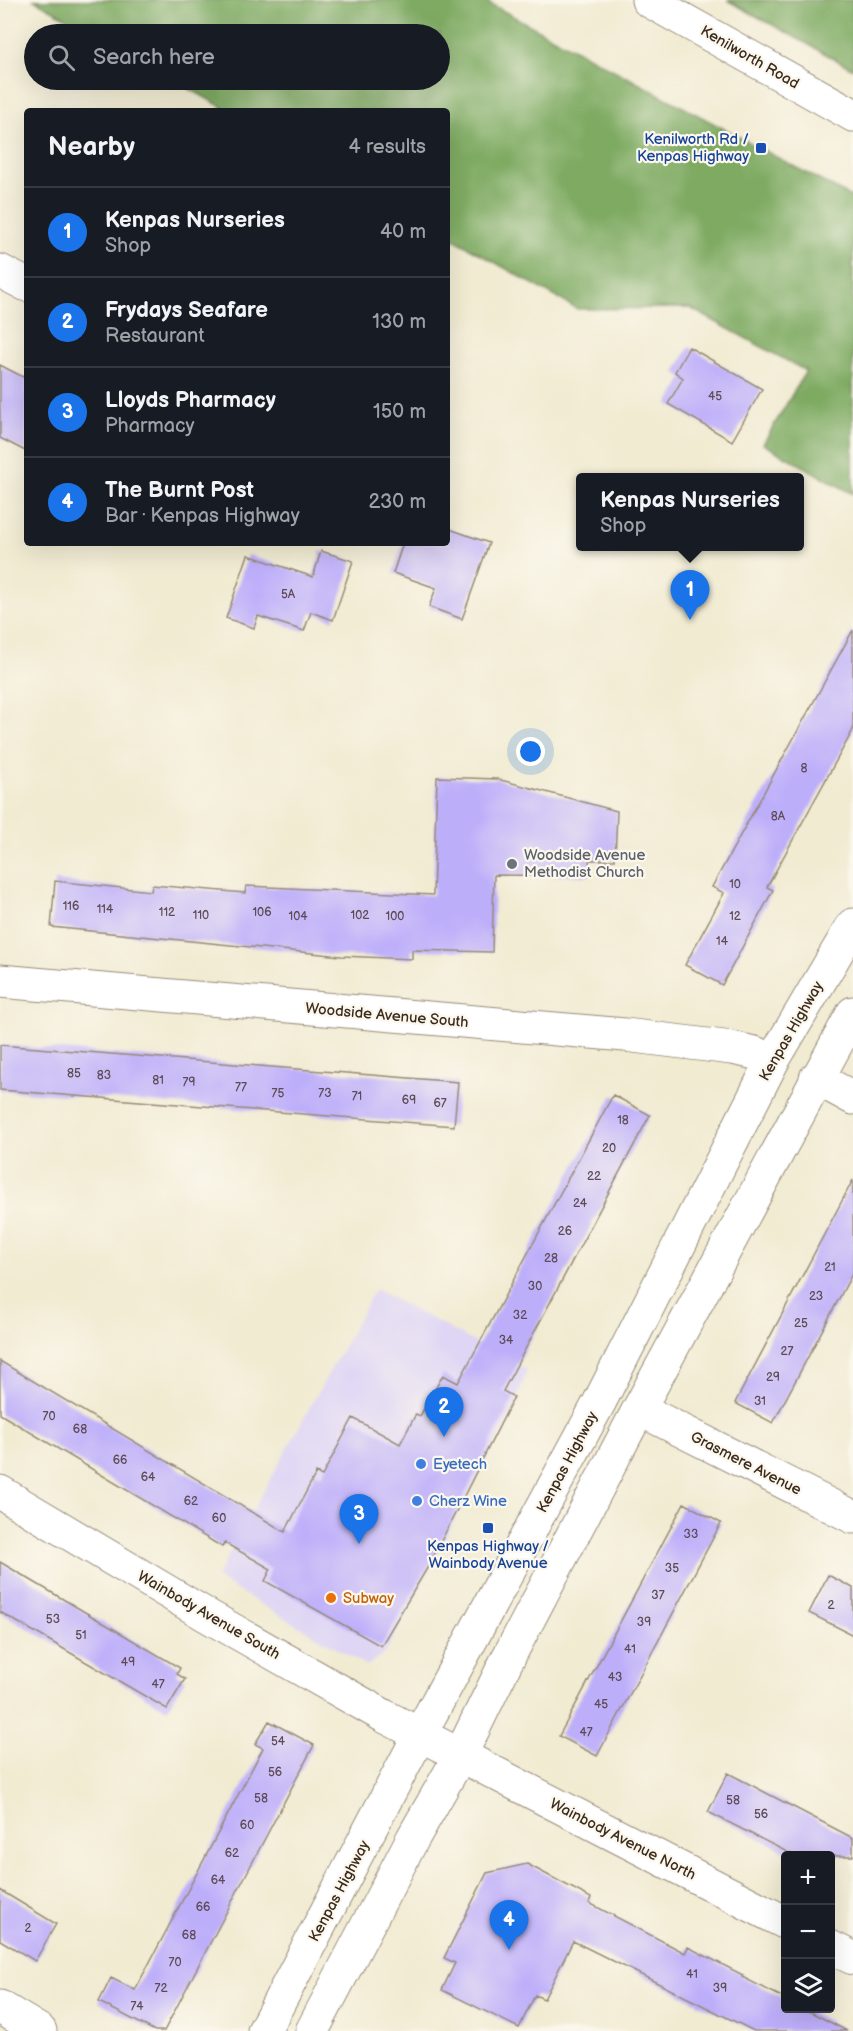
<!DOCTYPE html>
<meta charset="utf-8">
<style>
:root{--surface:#171b24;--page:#242831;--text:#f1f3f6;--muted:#9ea1a6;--line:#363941;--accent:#1a73e8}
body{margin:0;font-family:"Balsamiq Sans",sans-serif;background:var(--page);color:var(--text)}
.controls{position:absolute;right:18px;bottom:18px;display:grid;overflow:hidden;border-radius:6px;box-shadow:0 6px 24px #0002}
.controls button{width:54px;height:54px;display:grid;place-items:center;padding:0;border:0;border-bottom:2px solid var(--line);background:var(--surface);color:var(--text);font:30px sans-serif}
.you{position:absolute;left:531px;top:752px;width:21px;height:21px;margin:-15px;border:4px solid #fff;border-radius:50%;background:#1a73e8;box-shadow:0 0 0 9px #1a73e833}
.badge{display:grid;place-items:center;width:39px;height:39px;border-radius:50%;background:var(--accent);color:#fff;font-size:20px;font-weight:700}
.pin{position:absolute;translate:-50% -50px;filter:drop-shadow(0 2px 3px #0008)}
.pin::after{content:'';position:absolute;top:32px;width:21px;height:18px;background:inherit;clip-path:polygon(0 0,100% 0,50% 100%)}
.popup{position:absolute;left:576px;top:473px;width:228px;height:78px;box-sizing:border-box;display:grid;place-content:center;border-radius:6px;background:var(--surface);filter:drop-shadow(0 2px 4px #0005);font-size:20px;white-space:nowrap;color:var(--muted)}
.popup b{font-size:22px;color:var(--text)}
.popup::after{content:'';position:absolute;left:50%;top:100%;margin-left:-12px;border:12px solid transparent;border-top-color:var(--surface)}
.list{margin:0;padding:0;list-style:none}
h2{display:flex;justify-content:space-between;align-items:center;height:78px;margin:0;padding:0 24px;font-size:26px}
h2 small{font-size:20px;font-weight:400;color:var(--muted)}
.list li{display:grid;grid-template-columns:39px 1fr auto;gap:18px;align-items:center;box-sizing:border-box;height:90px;padding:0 24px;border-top:2px solid var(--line)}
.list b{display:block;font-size:22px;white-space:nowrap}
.list p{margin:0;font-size:20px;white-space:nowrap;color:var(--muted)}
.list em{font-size:20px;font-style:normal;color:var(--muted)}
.icon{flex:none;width:33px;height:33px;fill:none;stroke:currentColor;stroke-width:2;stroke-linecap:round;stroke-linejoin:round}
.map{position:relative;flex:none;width:853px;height:2031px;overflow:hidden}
.search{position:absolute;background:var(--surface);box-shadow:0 6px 24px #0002;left:24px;top:24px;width:426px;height:66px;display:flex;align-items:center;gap:15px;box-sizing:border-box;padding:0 21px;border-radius:33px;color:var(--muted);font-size:22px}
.panel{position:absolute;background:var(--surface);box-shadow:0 6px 24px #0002;left:24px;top:108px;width:426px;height:438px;border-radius:6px}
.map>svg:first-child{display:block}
.built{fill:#dfd5f5}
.forest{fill:#7eaa62;stroke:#5c6a40;stroke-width:1.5}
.building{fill:#bdaefa}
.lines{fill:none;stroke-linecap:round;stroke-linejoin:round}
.minor-casing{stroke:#968a78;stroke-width:35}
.primary-casing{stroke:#968a78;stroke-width:35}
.trunk-casing{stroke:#968a78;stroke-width:35}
.minor{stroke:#fff;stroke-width:33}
.primary{stroke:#fff;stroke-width:33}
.trunk{stroke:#fff;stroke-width:33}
.transit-dot{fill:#1a4fb4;stroke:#fbf7ec;stroke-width:2}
.worship-dot{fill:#6b7280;stroke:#fbf7ec;stroke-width:2}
.shop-dot{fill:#3f7fe0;stroke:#fbf7ec;stroke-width:2}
.food-dot{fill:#e8710a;stroke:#fbf7ec;stroke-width:2}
.labels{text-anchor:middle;stroke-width:4.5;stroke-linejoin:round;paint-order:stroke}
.number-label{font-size:12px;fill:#5c4b55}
.street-label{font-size:15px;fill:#3b2a1e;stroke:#fbf7ec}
.transit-label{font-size:15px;fill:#164399;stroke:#fbf7ec;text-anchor:end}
.worship-label{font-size:15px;fill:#5b616d;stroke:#fbf7ec;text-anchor:start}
.shop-label{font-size:15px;fill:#366cbe;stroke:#fbf7ec;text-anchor:start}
.food-label{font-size:15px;fill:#c56008;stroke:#fbf7ec;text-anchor:start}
</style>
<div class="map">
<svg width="853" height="2031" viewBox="0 0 853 2031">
<rect width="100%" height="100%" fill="#fbf7ec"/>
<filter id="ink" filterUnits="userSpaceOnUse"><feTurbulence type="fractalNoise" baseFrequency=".0167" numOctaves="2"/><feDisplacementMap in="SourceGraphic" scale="12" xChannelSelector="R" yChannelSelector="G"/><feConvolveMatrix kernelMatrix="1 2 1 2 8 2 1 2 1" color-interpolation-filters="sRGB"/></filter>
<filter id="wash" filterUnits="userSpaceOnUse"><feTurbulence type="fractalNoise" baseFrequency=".008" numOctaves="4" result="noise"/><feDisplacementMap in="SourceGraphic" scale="24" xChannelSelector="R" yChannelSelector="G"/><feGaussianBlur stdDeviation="1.35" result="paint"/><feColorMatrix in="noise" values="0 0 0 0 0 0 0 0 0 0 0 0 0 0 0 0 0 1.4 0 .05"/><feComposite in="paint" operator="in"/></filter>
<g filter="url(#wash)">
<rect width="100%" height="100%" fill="#f1ebd2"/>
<path class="built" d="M 375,1289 L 527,1370 L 516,1403 L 386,1652 L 367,1666 L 216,1578 Z"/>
<path class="forest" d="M 34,0 L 483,0 L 853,198 L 853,494 L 763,444 L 806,371 L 690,308 L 577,309 L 447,235 L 447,111 L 229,111 L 174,80 L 440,80 L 440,34 L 95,34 Z
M 727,0 L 853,0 L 853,69 Z"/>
<g id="blocks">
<path class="building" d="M 689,347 L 762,389 L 732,441 L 668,404 L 683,378 L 675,372 Z
M 0,365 L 27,379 L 27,452 L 0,438 Z
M 447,528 L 489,543 L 462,619 L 429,607 L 436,588 L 393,573 L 403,543 L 447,543 Z
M 321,551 L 353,561 L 333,620 L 311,612 L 304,631 L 258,616 L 254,628 L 226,618 L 248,555 L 313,577 Z
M 853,630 L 853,730 L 767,887 L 773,890 L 722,985 L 685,965 L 724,893 L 712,887 Z
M 437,777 L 497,779 L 617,811 L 615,860 L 589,860 L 589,876 L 494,875 L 492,952 L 412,950 L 412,959 L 341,956 L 51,927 L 55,881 L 151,891 L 152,885 L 245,893 L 246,886 L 433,895 Z
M 0,1045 L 458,1082 L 454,1126 L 0,1090 Z
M 613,1095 L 650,1115 L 503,1391 L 514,1397 L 429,1565 L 381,1646 L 265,1581 L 271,1569 L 225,1543 L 222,1547 L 0,1414 L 0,1361 L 285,1532 L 316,1473 L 322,1476 L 353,1418 L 400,1444 L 416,1414 L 420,1416 L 443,1375 L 458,1383 Z
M 853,1180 L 853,1272 L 773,1423 L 735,1403 Z
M 684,1503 L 721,1523 L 597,1756 L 559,1736 Z
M 0,1562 L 180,1668 L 177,1674 L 185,1679 L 167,1709 L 0,1612 Z
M 828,1575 L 853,1588 L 853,1635 L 809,1613 Z
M 269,1721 L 314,1745 L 164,2031 L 155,2031 L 99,2002 L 111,1978 L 135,1990 L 263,1748 L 255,1744 Z
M 728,1773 L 853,1838 L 853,1856 L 795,1856 L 708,1812 Z
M 527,1864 L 591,1898 L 589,1903 L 685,1953 L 688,1947 L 743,1975 L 742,1977 L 786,1999 L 786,2008 L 803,2008 L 847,2031 L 754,2031 L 573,1941 L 544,1999 L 535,1995 L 519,2028 L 442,1990 L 455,1963 L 444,1958 L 487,1873 Z
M 0,1890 L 56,1924 L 35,1961 L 0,1940 Z"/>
</g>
</g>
<g filter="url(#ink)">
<use href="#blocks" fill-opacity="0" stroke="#968a78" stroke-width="1.5"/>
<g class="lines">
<defs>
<path id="minor" d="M 0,271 L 27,285
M 0,981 L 625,1035 L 732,1048 L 755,1053 L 772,1062
M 816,1078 L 853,1098
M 639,1409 L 853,1517
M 0,1492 L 208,1616 L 384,1716 L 786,1923
M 830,1947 L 853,1958
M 0,2007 L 40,2031"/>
<path id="primary" d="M 648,0 L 853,115"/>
<path id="trunk" d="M 264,2031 L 420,1734 L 599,1403 L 772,1062 L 853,925
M 312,2031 L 413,1838 L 461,1754 L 506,1662 L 639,1409 L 853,1013"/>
</defs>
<use href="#minor" class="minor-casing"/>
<use href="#primary" class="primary-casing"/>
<use href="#trunk" class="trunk-casing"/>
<use href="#minor" class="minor"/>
<use href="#primary" class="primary"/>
<use href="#trunk" class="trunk"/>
</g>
</g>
<g class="transit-dot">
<rect x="755" y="142" width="12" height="12" rx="3"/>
<rect x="482" y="1522" width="12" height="12" rx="3"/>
</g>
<circle class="worship-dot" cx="512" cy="864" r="6"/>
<g class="shop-dot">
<circle cx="421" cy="1464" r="6"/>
<circle cx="417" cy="1501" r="6"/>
</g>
<circle class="food-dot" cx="331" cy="1598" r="6"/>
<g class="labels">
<g class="number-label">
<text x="715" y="400">45</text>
<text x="288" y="598">5A</text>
<text x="804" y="772">8</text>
<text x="778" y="820">8A</text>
<text x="735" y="888">10</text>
<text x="71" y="910">116</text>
<text x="105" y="913">114</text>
<text x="167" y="916">112</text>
<text x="262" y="916">106</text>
<text x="201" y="919">110</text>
<text x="360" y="919">102</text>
<text x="298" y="920">104</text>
<text x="395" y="920">100</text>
<text x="735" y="920">12</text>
<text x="722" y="945">14</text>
<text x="74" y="1077">85</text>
<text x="104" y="1079">83</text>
<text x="158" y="1084">81</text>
<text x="189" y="1086">79</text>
<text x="241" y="1091">77</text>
<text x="278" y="1097">75</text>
<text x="325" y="1097">73</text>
<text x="357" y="1100">71</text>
<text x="409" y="1104">69</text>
<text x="440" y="1107">67</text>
<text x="623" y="1124">18</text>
<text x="609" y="1152">20</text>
<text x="594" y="1180">22</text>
<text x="580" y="1207">24</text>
<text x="565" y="1235">26</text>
<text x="551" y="1262">28</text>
<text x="830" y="1271">21</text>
<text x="535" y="1290">30</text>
<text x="816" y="1300">23</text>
<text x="520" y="1319">32</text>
<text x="801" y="1327">25</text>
<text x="506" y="1344">34</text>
<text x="787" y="1355">27</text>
<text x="773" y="1381">29</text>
<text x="760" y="1405">31</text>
<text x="49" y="1420">70</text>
<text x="80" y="1433">68</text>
<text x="120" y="1464">66</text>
<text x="148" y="1481">64</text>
<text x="191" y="1505">62</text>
<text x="219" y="1522">60</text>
<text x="691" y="1538">33</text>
<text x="672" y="1572">35</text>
<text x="658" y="1599">37</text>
<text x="831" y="1609">2</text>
<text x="53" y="1623">53</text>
<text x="644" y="1626">39</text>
<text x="81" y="1639">51</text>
<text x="630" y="1653">41</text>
<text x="128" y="1666">49</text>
<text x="615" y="1681">43</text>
<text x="158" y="1688">47</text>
<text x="601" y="1708">45</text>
<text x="586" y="1736">47</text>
<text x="278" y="1745">54</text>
<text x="275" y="1776">56</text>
<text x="261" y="1802">58</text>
<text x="733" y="1804">58</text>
<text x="761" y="1818">56</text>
<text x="247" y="1829">60</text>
<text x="232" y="1857">62</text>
<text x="218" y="1884">64</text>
<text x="203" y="1911">66</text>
<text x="28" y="1932">2</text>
<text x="189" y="1939">68</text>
<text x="175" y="1966">70</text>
<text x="692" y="1978">41</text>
<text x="161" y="1992">72</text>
<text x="720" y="1992">39</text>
<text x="137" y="2010">74</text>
</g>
<g class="street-label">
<text transform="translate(750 57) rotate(30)" y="5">Kenilworth Road</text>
<text transform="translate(387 1015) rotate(5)" y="5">Woodside Avenue South</text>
<text transform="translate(791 1031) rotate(-60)" y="5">Kenpas Highway</text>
<text transform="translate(567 1462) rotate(-62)" y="5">Kenpas Highway</text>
<text transform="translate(746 1463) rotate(27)" y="5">Grasmere Avenue</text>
<text transform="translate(209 1615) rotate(30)" y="5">Wainbody Avenue South</text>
<text transform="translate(623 1839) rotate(27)" y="5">Wainbody Avenue North</text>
<text transform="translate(339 1891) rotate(-62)" y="5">Kenpas Highway</text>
</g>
<g class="transit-label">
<text x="749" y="144">Kenilworth Rd /<tspan x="749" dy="17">Kenpas Highway</tspan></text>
<text x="488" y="1551" text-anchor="middle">Kenpas Highway /<tspan x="488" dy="17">Wainbody Avenue</tspan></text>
</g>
<g class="worship-label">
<text x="524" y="860">Woodside Avenue<tspan x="524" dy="17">Methodist Church</tspan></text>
</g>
<g class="shop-label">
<text x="433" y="1469">Eyetech</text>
<text x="429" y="1506">Cherz Wine</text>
</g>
<g class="food-label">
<text x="343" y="1603">Subway</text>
</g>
</g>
</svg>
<div class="controls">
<button>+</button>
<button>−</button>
<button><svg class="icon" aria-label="layers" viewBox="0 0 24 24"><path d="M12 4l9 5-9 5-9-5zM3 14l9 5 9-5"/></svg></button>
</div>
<div class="you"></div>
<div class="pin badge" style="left:690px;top:620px">1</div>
<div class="popup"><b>Kenpas Nurseries</b>Shop</div>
<div class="pin badge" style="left:444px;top:1437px">2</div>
<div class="pin badge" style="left:359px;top:1544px">3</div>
<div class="pin badge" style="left:509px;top:1950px">4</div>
<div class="search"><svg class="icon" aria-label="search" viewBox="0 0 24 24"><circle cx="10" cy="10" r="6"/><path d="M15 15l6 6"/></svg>Search here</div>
<section class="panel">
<h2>Nearby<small>4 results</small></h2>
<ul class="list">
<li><span class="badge">1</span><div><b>Kenpas Nurseries</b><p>Shop</p></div><em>40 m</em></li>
<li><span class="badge">2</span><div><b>Frydays Seafare</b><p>Restaurant</p></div><em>130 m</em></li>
<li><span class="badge">3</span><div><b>Lloyds Pharmacy</b><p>Pharmacy</p></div><em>150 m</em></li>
<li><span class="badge">4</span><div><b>The Burnt Post</b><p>Bar · Kenpas Highway</p></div><em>230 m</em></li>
</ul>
</section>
</div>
